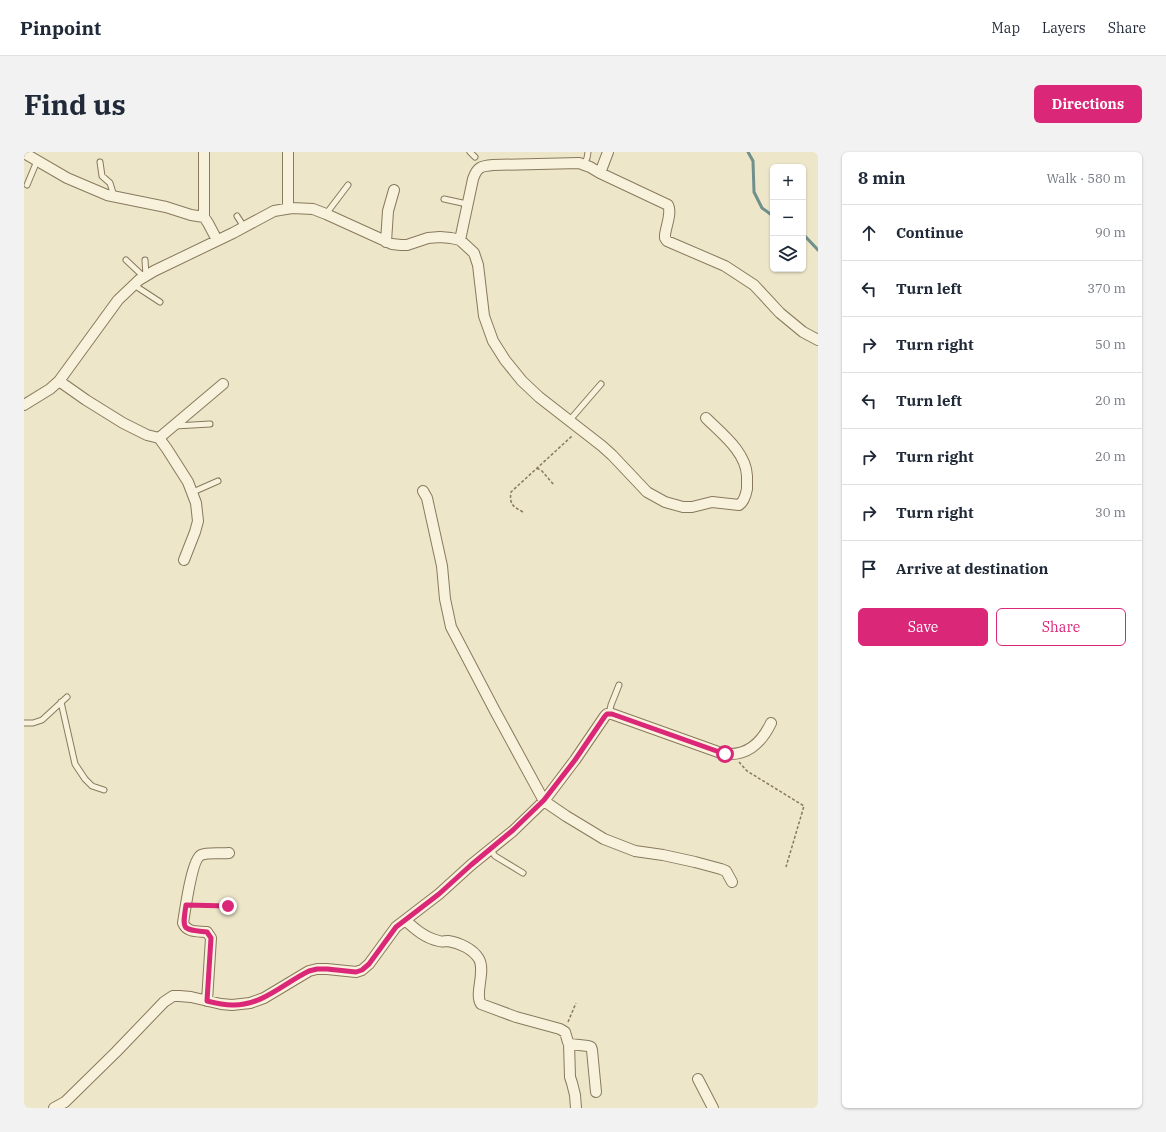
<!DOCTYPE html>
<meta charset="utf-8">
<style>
:root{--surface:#fff;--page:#f2f2f3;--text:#1f2937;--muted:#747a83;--line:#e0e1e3;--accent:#db2777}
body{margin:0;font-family:"IBM Plex Serif",serif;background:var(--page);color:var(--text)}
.controls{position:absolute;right:12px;top:12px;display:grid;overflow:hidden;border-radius:6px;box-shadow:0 1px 3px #0004}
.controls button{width:36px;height:36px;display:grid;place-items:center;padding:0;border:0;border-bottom:1px solid var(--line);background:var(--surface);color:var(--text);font:20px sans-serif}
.stop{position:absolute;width:12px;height:12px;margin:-9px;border:3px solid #db2777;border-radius:50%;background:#fff}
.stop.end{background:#db2777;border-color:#fff;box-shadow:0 1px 4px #0008}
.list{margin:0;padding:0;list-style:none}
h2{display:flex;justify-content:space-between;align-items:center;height:52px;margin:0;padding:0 16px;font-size:17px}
h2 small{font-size:13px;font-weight:400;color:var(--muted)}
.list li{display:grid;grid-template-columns:26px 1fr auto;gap:12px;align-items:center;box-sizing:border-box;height:56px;padding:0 16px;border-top:1px solid var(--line)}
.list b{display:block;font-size:15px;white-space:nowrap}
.list em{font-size:13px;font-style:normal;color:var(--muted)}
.actions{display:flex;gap:8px;padding:12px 16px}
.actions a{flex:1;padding:9px 0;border:1px solid var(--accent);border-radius:6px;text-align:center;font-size:14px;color:var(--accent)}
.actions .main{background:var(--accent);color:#fff}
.icon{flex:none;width:22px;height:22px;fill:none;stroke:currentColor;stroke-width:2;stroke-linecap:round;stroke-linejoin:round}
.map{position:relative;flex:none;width:794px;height:956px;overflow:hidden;border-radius:6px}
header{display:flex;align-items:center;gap:24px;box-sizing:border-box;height:56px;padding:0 20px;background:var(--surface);border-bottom:1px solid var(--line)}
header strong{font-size:19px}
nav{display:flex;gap:22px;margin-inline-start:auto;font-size:14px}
.intro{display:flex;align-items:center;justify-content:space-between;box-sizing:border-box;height:96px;padding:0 24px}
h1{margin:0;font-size:28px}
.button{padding:10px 18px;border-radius:6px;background:var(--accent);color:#fff;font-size:14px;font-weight:700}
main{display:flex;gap:24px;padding:0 24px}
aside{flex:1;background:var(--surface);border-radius:6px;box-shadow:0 1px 3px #0004}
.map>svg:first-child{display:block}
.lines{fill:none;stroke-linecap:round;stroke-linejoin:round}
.stream{stroke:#70908b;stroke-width:3}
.service-casing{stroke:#89795e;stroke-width:7}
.minor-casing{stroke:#89795e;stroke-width:12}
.path{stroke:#89795e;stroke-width:1.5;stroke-dasharray:3 2;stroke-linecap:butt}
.service{stroke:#f8f2dc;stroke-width:5}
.minor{stroke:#f8f2dc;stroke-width:10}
.route{stroke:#db2777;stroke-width:5}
</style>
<header>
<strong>Pinpoint</strong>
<nav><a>Map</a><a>Layers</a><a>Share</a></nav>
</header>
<div class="intro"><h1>Find us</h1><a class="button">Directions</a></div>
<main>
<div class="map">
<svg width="794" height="956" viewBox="0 0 794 956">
<rect width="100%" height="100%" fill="#ede6c9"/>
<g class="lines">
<path class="stream" d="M 724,0 L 729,9 L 730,40 L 738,56 L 749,64
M 779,82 L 794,98"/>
<defs>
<path id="service" d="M 446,0 L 451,5
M 76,10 L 78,24 L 86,31 L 90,44
M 560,12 L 563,6 L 564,0
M 3,33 L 13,9
M 420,47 L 443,52
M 302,62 L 324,33
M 213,64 L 220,75
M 102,108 L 120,125
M 121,108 L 122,124
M 110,133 L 136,150
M 545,269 L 577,232
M 151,274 L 186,272
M 169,340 L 194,329
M 37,550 L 51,612 L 61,627 L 68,634 L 80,638
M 585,562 L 587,553 L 595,533
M 0,571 L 9,571 L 18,568 L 43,545
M 466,697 L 471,704 L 499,721"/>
<path id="minor" d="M 0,1 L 43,26 L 83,43 L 142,55 L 167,63 L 180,65 L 184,71 L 193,88
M 576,21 L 584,0
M 264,56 L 264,0
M 180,65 L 180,0
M 436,88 L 449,27 C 453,15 457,14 469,13 L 555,11 L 566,15 L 576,21 L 644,53 C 648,61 642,74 641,83 L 641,86 L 643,89 L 701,114 L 730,133 L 756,161 L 779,180 L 794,188
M 362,90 L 364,59 L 370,38
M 35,229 L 62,248 L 99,271 L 123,283 L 135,286 L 143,297 L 164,330 L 172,351 L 174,369 L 171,380 L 160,408
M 0,253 L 26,237 L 35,229 L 94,148 L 115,128 L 130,119 L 209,81 L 250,59 L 268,56 L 289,57 L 302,62 L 368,92 L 377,93 L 383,93 L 404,86 L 416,85 L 427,86 L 436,88 L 450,101 L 454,113 L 460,164 L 469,189 L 481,208 L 498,229 L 515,245 L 578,294 L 588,303 L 623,340 L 641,350 L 659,355 L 668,355 L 688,350 L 715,353 C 720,350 722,342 723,337 C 723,332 723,328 723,324 C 722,300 698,282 682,266
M 135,286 L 199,232
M 399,339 L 403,346 L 418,414 L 421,447 L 427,475 L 471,559 L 520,649 L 542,664 L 580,687 L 611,699 L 639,703 L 671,710 L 697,717 L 702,719 L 708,730
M 381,768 C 391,777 401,786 415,789 C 417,790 421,789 424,789 C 436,791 449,797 455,807 C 462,820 450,842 457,852 L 492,865 L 536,877 L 541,880 L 544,890 L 546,892 L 564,894 L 567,895 L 568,898 L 572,940
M 183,849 L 187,786 L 183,780 C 174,779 163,781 159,771 C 161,759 168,707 177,703 C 184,700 197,702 205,701
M 545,891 L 546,925 L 548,931 L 551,943 L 552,956
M 674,927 L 689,956
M 30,956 L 41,950 L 92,900 L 140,850 L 149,844 L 155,844 L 167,845 L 197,852 L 208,853 L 226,851 L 240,846 L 285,819 L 293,817 L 303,817 L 332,820 L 338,818 L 345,812 L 372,775 L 415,742 L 447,713 L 489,679 L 520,649 L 551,608 L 581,564 L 583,562 L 588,562 L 697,601 C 721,606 737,592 747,571"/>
</defs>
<use href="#service" class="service-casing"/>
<use href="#minor" class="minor-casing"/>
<path class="path" d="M 513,316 L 518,319 L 530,333
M 499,360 C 490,355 485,353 487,340 L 548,284
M 715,610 L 723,619 L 780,654 L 762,715
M 172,753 L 204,754
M 544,870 L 552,851"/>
<use href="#service" class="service"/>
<use href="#minor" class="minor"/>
</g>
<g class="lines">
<path class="route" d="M 204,754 L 162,753 C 158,779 158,777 183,780 L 187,786 L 183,849 C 191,851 200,853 208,853 C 238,854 260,831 285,819 L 293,817 L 303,817 L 332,820 L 338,818 L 345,812 L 372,775 L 415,742 L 447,713 L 489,678 L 520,648 L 551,608 L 581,564 L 583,562 L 588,562 L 701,602"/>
</g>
</svg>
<div class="controls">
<button>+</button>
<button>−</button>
<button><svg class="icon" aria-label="layers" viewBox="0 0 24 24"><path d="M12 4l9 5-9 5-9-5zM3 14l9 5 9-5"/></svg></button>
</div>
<div class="stop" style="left:701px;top:602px"></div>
<div class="stop end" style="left:204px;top:754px"></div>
</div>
<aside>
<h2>8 min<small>Walk · 580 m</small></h2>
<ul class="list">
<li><svg class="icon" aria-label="ahead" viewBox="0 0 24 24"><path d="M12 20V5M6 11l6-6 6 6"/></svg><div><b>Continue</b></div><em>90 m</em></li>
<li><svg class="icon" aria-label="left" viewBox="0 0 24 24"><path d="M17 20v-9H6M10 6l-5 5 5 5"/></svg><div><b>Turn left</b></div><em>370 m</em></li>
<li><svg class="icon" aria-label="right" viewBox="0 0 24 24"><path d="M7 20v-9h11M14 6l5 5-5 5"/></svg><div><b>Turn right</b></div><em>50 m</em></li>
<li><svg class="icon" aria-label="left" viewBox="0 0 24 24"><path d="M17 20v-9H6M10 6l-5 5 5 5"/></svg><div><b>Turn left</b></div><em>20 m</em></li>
<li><svg class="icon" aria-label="right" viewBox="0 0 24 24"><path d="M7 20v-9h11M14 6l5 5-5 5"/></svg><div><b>Turn right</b></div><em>20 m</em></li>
<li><svg class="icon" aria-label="right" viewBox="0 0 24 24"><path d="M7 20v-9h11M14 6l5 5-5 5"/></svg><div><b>Turn right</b></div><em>30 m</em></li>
<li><svg class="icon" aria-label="arrive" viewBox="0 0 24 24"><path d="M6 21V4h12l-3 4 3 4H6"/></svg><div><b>Arrive at destination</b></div></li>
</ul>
<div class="actions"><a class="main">Save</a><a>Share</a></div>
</aside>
</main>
